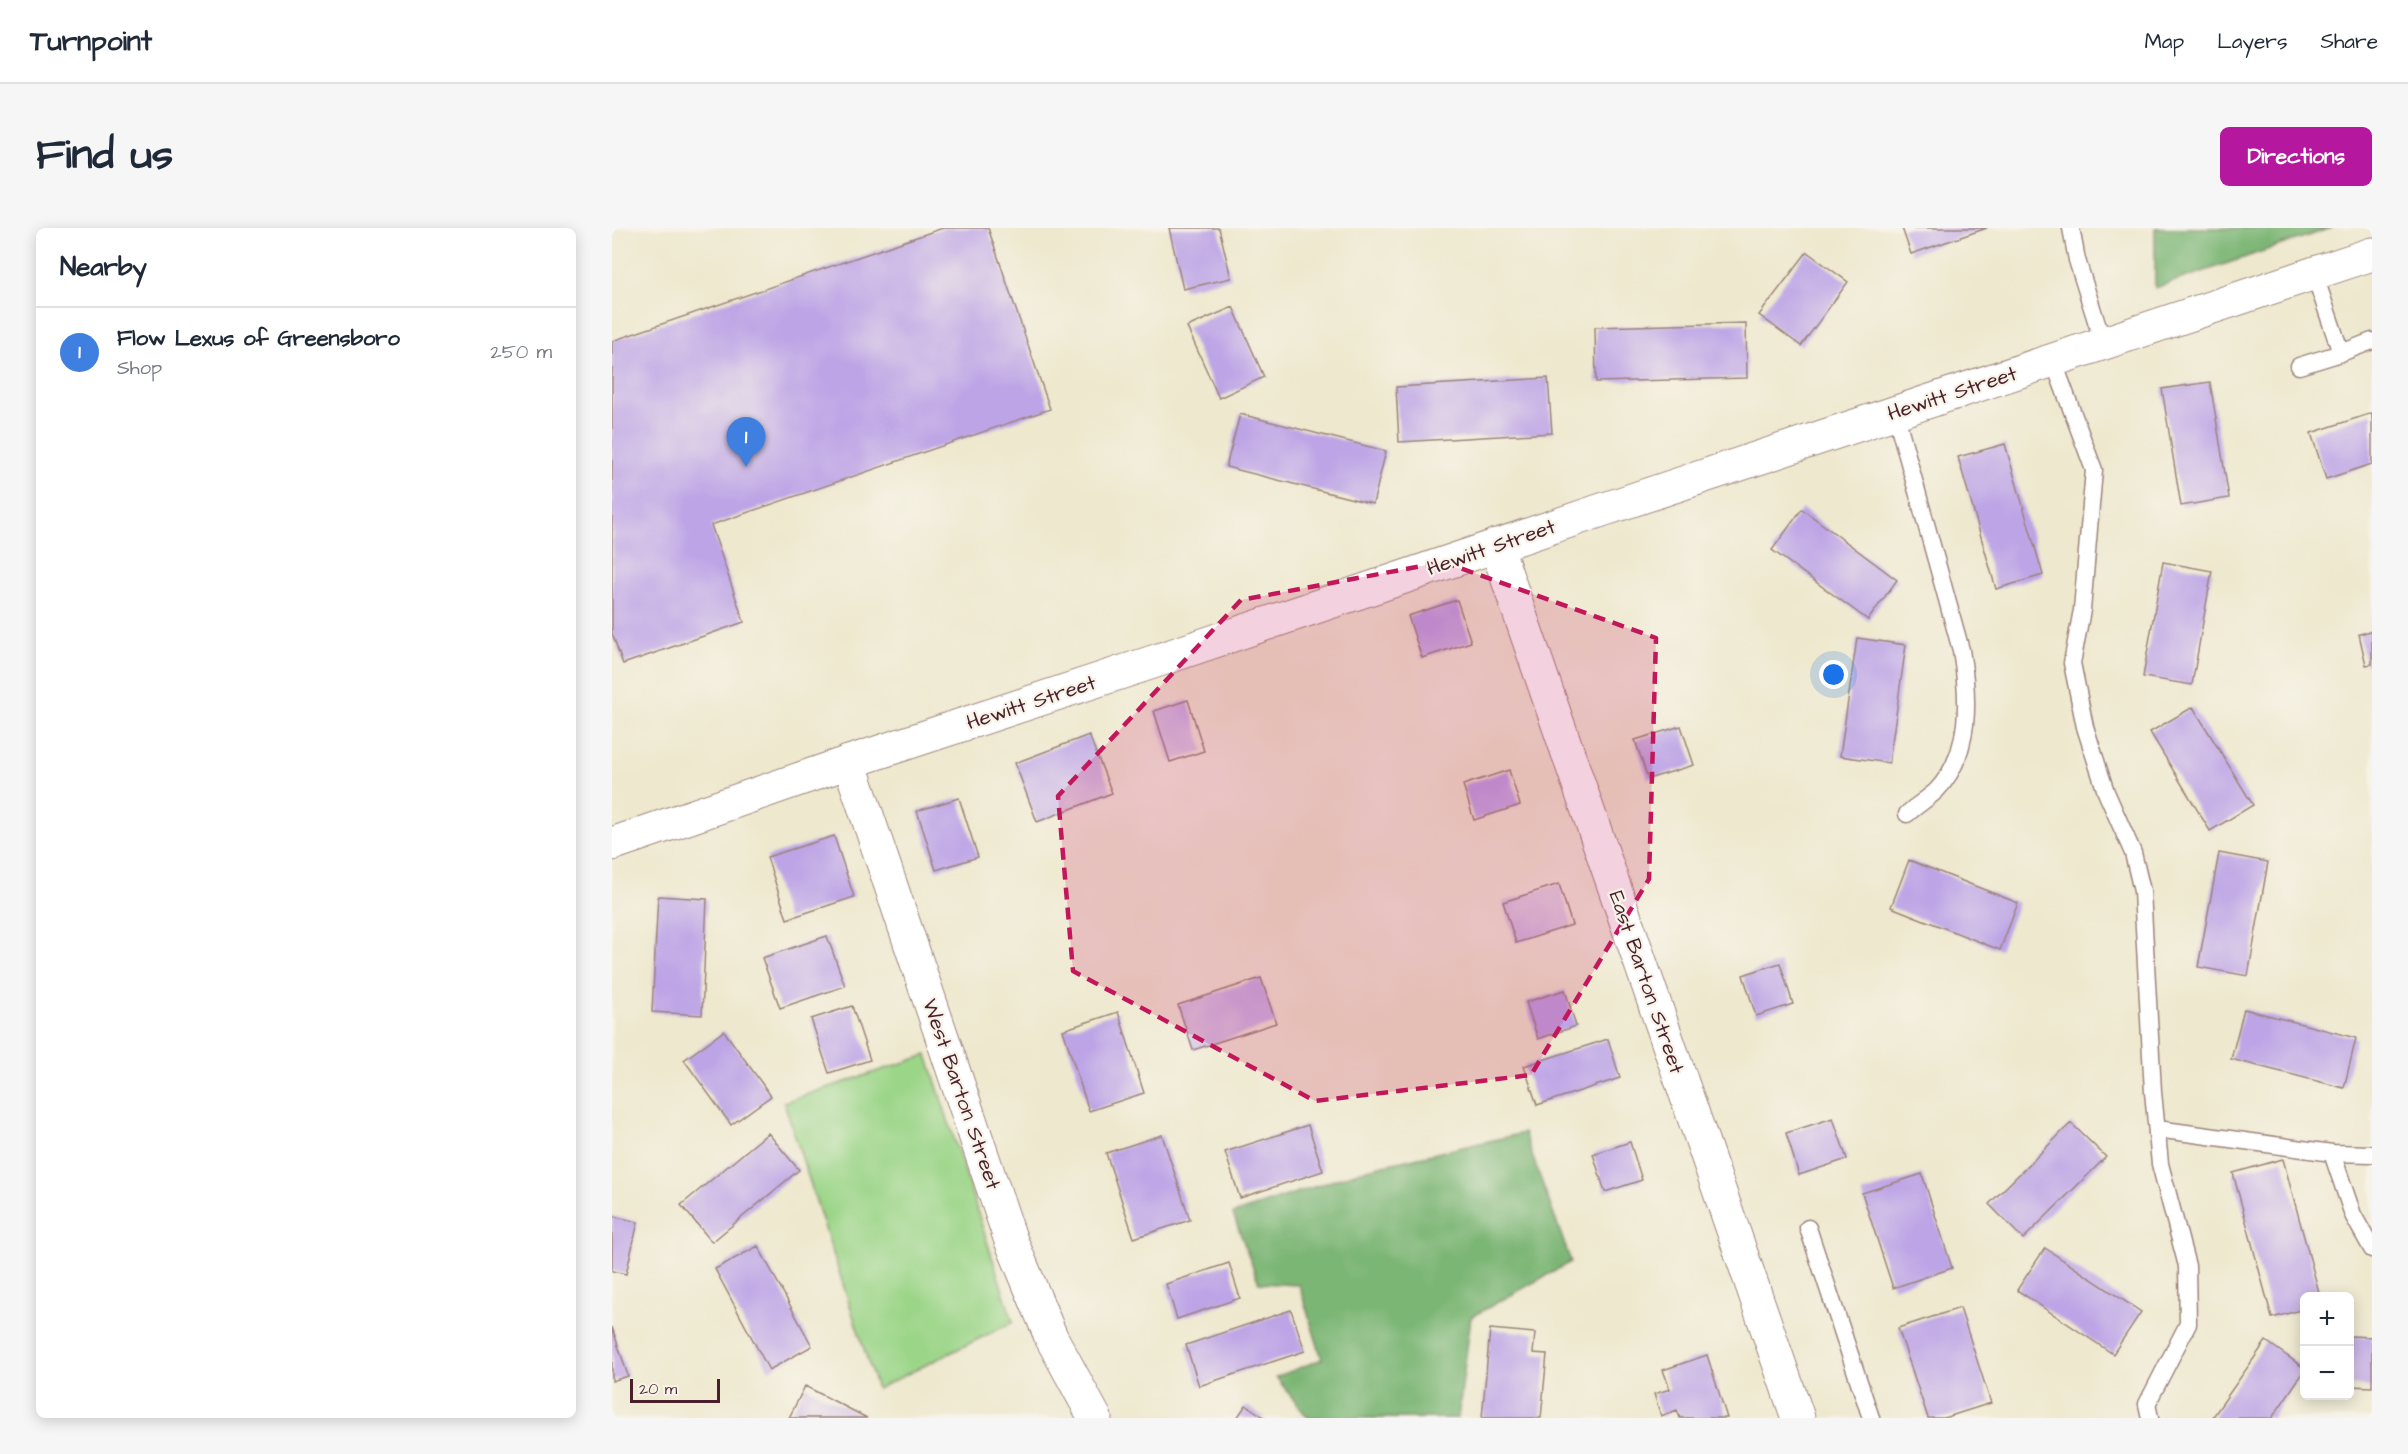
<!DOCTYPE html>
<meta charset="utf-8">
<style>
:root{--surface:#fff;--page:#f6f6f7;--text:#1f2937;--muted:#747a83;--line:#e0e1e3;--accent:#b5179e}
body{margin:0;font-family:"Architects Daughter",sans-serif;background:var(--page);color:var(--text)}
.controls{position:absolute;right:18px;bottom:18px;display:grid;overflow:hidden;border-radius:9px;box-shadow:0 3px 15px #0003}
.controls button{width:54px;height:54px;display:grid;place-items:center;padding:0;border:0;border-bottom:2px solid var(--line);background:var(--surface);color:var(--text);font:30px sans-serif}
.scale{position:absolute;left:18px;bottom:15px;width:90px;box-sizing:border-box;padding-left:6px;border:3px solid #4a1f2b;border-top:0;font-size:16px;line-height:21px;white-space:nowrap;color:#4a1f2b;-webkit-text-stroke:4px #f7f3e8;paint-order:stroke}
.you{position:absolute;left:1222px;top:447px;width:21px;height:21px;margin:-15px;border:4px solid #fff;border-radius:50%;background:#1a73e8;box-shadow:0 0 0 9px #1a73e833}
.badge{display:grid;place-items:center;width:39px;height:39px;border-radius:50%;background:var(--accent);color:#fff;font-size:20px;font-weight:700}
.pin{position:absolute;translate:-50% -50px;filter:drop-shadow(0 2px 3px #0008)}
.pin::after{content:'';position:absolute;top:32px;width:21px;height:18px;background:inherit;clip-path:polygon(0 0,100% 0,50% 100%)}
.list{margin:0;padding:0;list-style:none}
h2{display:flex;justify-content:space-between;align-items:center;height:78px;margin:0;padding:0 24px;font-size:26px}
h2 small{font-size:20px;font-weight:400;color:var(--muted)}
.list li{display:grid;grid-template-columns:39px 1fr auto;gap:18px;align-items:center;box-sizing:border-box;height:90px;padding:0 24px;border-top:2px solid var(--line)}
.list b{display:block;font-size:22px;white-space:nowrap}
.list p{margin:0;font-size:20px;white-space:nowrap;color:var(--muted)}
.list em{font-size:20px;font-style:normal;color:var(--muted)}
.map{position:relative;flex:none;width:1760px;height:1190px;overflow:hidden;border-radius:9px}
header{display:flex;align-items:center;gap:36px;box-sizing:border-box;height:84px;padding:0 30px;background:var(--surface);border-bottom:2px solid var(--line)}
header strong{font-size:28px}
nav{display:flex;gap:33px;margin-inline-start:auto;font-size:21px}
.intro{display:flex;align-items:center;justify-content:space-between;box-sizing:border-box;height:144px;padding:0 36px}
h1{margin:0;font-size:42px}
.button{padding:15px 27px;border-radius:9px;background:var(--accent);color:#fff;font-size:21px;font-weight:700}
main{display:flex;gap:36px;padding:0 36px}
aside{flex:1;background:var(--surface);border-radius:9px;box-shadow:0 3px 15px #0003}
.map>svg:first-child{display:block}
.green{fill:#9bd588;stroke:#727a5a;stroke-width:1.5}
.forest{fill:#7cb674;stroke:#636a50;stroke-width:1.5}
.building{fill:#bda4e6}
.lines{fill:none;stroke-linecap:round;stroke-linejoin:round}
.service-casing{stroke:#9c847c;stroke-width:19}
.minor-casing{stroke:#9c847c;stroke-width:35}
.tertiary-casing{stroke:#9c847c;stroke-width:35}
.service{stroke:#fff;stroke-width:16}
.minor{stroke:#fff;stroke-width:33}
.tertiary{stroke:#fff;stroke-width:33}
.marked{fill:#c2185b;fill-opacity:0.2;stroke:#c2185b;stroke-width:4.5;stroke-dasharray:12 8;stroke-linejoin:round}
.labels{text-anchor:middle;stroke-width:4.5;stroke-linejoin:round;paint-order:stroke}
.street-label{font-size:21px;fill:#4a1f2b;stroke:#f7f3e8}
</style>
<header>
<strong>Turnpoint</strong>
<nav><a>Map</a><a>Layers</a><a>Share</a></nav>
</header>
<div class="intro"><h1>Find us</h1><a class="button">Directions</a></div>
<main>
<aside>
<h2>Nearby<small></small></h2>
<ul class="list">
<li><span class="badge" style="background:#3f7fe0">1</span><div><b>Flow Lexus of Greensboro</b><p>Shop</p></div><em>250 m</em></li>
</ul>
</aside>
<div class="map">
<svg width="1760" height="1190" viewBox="0 0 1760 1190">
<rect width="100%" height="100%" fill="#f7f3e8"/>
<filter id="ink" filterUnits="userSpaceOnUse"><feTurbulence type="fractalNoise" baseFrequency=".0167" numOctaves="2"/><feDisplacementMap in="SourceGraphic" scale="12" xChannelSelector="R" yChannelSelector="G"/><feConvolveMatrix kernelMatrix="1 2 1 2 8 2 1 2 1" color-interpolation-filters="sRGB"/></filter>
<filter id="wash" filterUnits="userSpaceOnUse"><feTurbulence type="fractalNoise" baseFrequency=".008" numOctaves="4" result="noise"/><feDisplacementMap in="SourceGraphic" scale="24" xChannelSelector="R" yChannelSelector="G"/><feGaussianBlur stdDeviation="1.35" result="paint"/><feColorMatrix in="noise" values="0 0 0 0 0 0 0 0 0 0 0 0 0 0 0 0 0 1.4 0 .05"/><feComposite in="paint" operator="in"/></filter>
<g filter="url(#wash)">
<rect width="100%" height="100%" fill="#eee8ce"/>
<path class="green" d="M 315,827 L 401,1094 L 265,1161 L 172,874 Z"/>
<path class="forest" d="M 1543,0 L 1719,0 L 1543,60 Z
M 912,905 L 959,1034 L 859,1089 L 846,1190 L 696,1190 L 664,1149 L 710,1131 L 687,1057 L 647,1055 L 621,986 L 755,941 Z"/>
<g id="blocks">
<path class="building" d="M 331,0 L 376,0 L 438,181 L 99,297 L 132,394 L 11,436 L 0,405 L 0,113 Z
M 557,0 L 607,0 L 619,50 L 571,61 Z
M 1290,0 L 1375,0 L 1299,26 Z
M 1195,24 L 1236,54 L 1189,118 L 1147,87 Z
M 621,79 L 652,149 L 607,170 L 575,99 Z
M 1134,95 L 1135,150 L 984,154 L 983,99 Z
M 936,150 L 940,205 L 787,214 L 784,159 Z
M 1598,154 L 1617,270 L 1569,278 L 1550,161 Z
M 1760,185 L 1760,236 L 1714,251 L 1699,205 Z
M 628,186 L 774,223 L 761,276 L 614,239 Z
M 1393,216 L 1431,347 L 1384,361 L 1346,229 Z
M 1190,281 L 1285,352 L 1256,392 L 1160,322 Z
M 1551,334 L 1600,343 L 1580,457 L 1531,449 Z
M 845,372 L 859,414 L 810,430 L 796,388 Z
M 1760,403 L 1760,436 L 1754,437 L 1747,406 Z
M 1245,410 L 1294,417 L 1277,535 L 1228,528 Z
M 576,472 L 592,523 L 558,534 L 542,483 Z
M 1581,479 L 1641,577 L 1598,603 L 1538,504 Z
M 1069,498 L 1082,537 L 1036,551 L 1023,512 Z
M 477,507 L 500,565 L 425,594 L 403,535 Z
M 897,542 L 908,577 L 862,592 L 851,557 Z
M 347,570 L 366,629 L 324,642 L 305,583 Z
M 222,608 L 242,669 L 175,691 L 155,629 Z
M 1607,625 L 1656,634 L 1636,748 L 1586,739 Z
M 1297,632 L 1406,675 L 1388,722 L 1279,679 Z
M 947,656 L 960,697 L 904,715 L 891,674 Z
M 46,668 L 95,671 L 90,787 L 40,784 Z
M 215,708 L 233,758 L 168,780 L 150,730 Z
M 1168,735 L 1181,776 L 1144,788 L 1131,747 Z
M 649,750 L 664,795 L 581,822 L 566,777 Z
M 953,762 L 964,798 L 926,811 L 914,774 Z
M 240,778 L 258,832 L 217,845 L 199,791 Z
M 1632,781 L 1744,810 L 1732,860 L 1619,831 Z
M 506,784 L 532,865 L 477,883 L 451,802 Z
M 112,803 L 159,868 L 119,897 L 72,832 Z
M 996,811 L 1008,850 L 925,877 L 912,838 Z
M 1221,890 L 1235,931 L 1187,947 L 1174,905 Z
M 1459,895 L 1494,929 L 1411,1011 L 1377,976 Z
M 696,897 L 711,943 L 628,970 L 613,924 Z
M 156,905 L 187,942 L 100,1014 L 69,977 Z
M 550,907 L 578,992 L 522,1010 L 494,925 Z
M 1018,914 L 1030,952 L 993,964 L 981,926 Z
M 1671,931 L 1708,1068 L 1692,1068 L 1692,1081 L 1660,1090 L 1621,945 Z
M 1310,946 L 1340,1040 L 1281,1060 L 1250,965 Z
M 0,988 L 26,994 L 14,1046 L 0,1043 Z
M 146,1018 L 200,1118 L 157,1142 L 103,1041 Z
M 1433,1020 L 1529,1084 L 1501,1126 L 1405,1062 Z
M 617,1035 L 628,1070 L 565,1091 L 554,1056 Z
M 1348,1080 L 1379,1175 L 1332,1190 L 1316,1190 L 1286,1100 Z
M 679,1082 L 693,1123 L 587,1158 L 574,1117 Z
M 0,1099 L 16,1148 L 0,1153 Z
M 878,1101 L 923,1105 L 921,1125 L 935,1126 L 929,1190 L 870,1190 Z
M 1738,1108 L 1760,1109 L 1760,1159 L 1738,1158 Z
M 1654,1113 L 1692,1140 L 1692,1143 L 1660,1190 L 1600,1190 Z
M 1095,1127 L 1115,1190 L 1068,1190 L 1065,1182 L 1049,1188 L 1042,1166 L 1058,1161 L 1051,1142 Z
M 193,1158 L 255,1190 L 177,1190 Z
M 634,1177 L 653,1190 L 625,1190 Z"/>
</g>
</g>
<g filter="url(#ink)">
<use href="#blocks" fill-opacity="0" stroke="#9c847c" stroke-width="1.5"/>
<g class="lines">
<defs>
<path id="service" d="M 1459,0 L 1465,32 L 1491,115
M 1702,45 L 1729,125 L 1760,113
M 1441,132 L 1482,242 L 1470,382 L 1460,435 L 1473,499 L 1494,564 L 1521,625 L 1530,663 L 1541,864 L 1548,936 L 1575,1038 L 1576,1096 L 1535,1176 L 1538,1190
M 1687,138 L 1729,125
M 1283,184 L 1349,422 C 1357,469 1360,526 1324,563 C 1315,571 1304,578 1295,586
M 1545,901 L 1720,925 L 1760,926
M 1720,925 L 1741,987 L 1760,1021
M 1196,1000 L 1259,1190"/>
<path id="minor" d="M 884,317 L 1186,1190
M 237,534 L 398,1010 L 439,1109 L 483,1190"/>
<path id="tertiary" d="M 0,616 L 237,534 L 547,432 L 984,284 L 1760,26"/>
</defs>
<use href="#service" class="service-casing"/>
<use href="#minor" class="minor-casing"/>
<use href="#tertiary" class="tertiary-casing"/>
<use href="#service" class="service"/>
<use href="#minor" class="minor"/>
<use href="#tertiary" class="tertiary"/>
</g>
</g>
<path class="marked" d="M 831,334 L 1044,410 L 1037,651 L 919,847 L 703,873 L 461,743 L 446,568 L 629,372 Z"/>
<g class="labels">
<g class="street-label">
<text transform="translate(1340 165) rotate(-18)" y="7">Hewitt Street</text>
<text transform="translate(879 319) rotate(-19)" y="7">Hewitt Street</text>
<text transform="translate(419 474) rotate(-18)" y="7">Hewitt Street</text>
<text transform="translate(1035 754) rotate(71)" y="7">East Barton Street</text>
<text transform="translate(350 866) rotate(71)" y="7">West Barton Street</text>
</g>
</g>
</svg>
<div class="controls">
<button>+</button>
<button>−</button>
</div>
<div class="scale">20 m</div>
<div class="you"></div>
<div class="pin badge" style="left:134px;top:239px;background:#3f7fe0">1</div>
</div>
</main>
